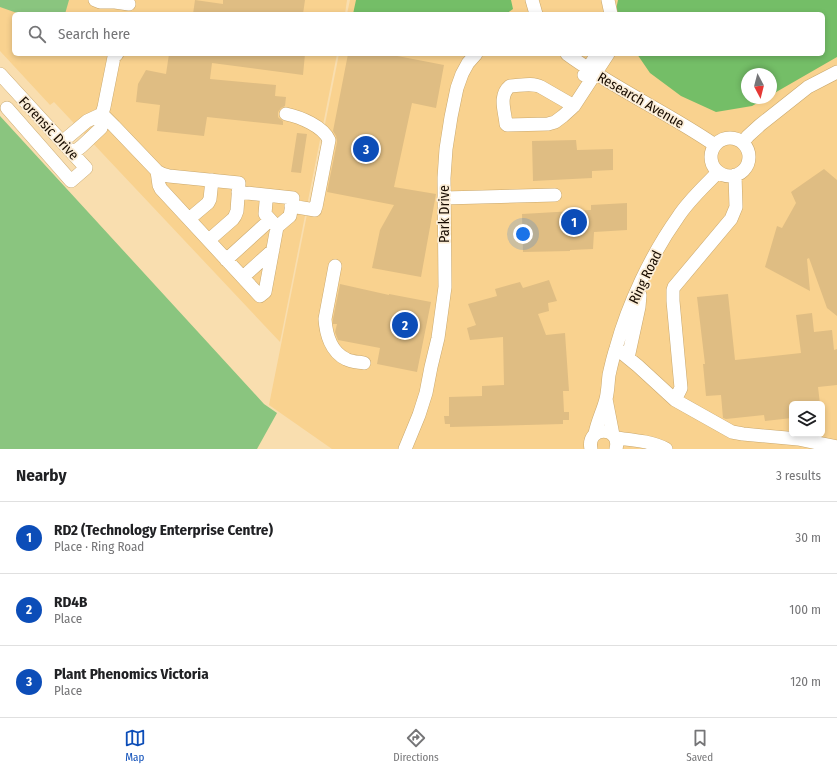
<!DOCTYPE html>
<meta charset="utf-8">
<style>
:root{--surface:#fff;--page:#f6f6f6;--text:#202124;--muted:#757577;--line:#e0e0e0;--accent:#0c4db8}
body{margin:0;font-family:"Fira Sans Condensed",sans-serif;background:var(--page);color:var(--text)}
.controls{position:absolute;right:12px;bottom:12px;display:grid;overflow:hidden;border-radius:6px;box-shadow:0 2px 6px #0003}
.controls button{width:36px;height:36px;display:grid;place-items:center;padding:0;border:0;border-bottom:1px solid var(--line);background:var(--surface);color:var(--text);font:20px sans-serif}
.compass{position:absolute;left:741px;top:68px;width:36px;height:36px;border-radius:50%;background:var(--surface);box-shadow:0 2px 6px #0003;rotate:173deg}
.you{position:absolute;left:523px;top:234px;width:14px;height:14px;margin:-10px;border:3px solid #fff;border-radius:50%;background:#1a73e8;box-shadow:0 0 0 6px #1a73e833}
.badge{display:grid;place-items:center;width:26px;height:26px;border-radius:50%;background:var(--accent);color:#fff;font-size:13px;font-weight:700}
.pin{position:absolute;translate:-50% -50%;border:2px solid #fff;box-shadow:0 1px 4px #0006}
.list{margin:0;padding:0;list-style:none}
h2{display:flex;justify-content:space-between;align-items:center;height:52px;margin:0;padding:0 16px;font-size:17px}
h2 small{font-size:13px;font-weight:400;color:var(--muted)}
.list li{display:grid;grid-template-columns:26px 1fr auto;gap:12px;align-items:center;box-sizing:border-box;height:72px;padding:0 16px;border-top:1px solid var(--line)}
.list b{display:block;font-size:15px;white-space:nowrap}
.list p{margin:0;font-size:13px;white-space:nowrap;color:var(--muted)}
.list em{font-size:13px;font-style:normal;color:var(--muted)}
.icon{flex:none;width:22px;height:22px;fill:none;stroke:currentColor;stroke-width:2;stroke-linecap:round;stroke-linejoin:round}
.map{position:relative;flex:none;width:837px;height:449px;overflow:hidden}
.search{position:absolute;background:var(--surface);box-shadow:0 2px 6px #0003;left:12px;right:12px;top:12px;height:44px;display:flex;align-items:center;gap:10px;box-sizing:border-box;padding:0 14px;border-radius:6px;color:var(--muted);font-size:15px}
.sheet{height:268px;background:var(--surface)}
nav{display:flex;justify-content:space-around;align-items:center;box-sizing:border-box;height:56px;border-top:1px solid var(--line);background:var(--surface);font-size:11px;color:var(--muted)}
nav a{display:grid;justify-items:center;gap:2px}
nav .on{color:var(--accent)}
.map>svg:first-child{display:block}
.built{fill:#f9d28f;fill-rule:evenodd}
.green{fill:#8ac57f}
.forest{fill:#74be67}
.building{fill:#dfbd83}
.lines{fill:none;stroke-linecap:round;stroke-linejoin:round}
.minor-casing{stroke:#c9a86e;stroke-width:14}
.minor{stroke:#fff;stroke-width:13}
.labels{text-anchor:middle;stroke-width:3.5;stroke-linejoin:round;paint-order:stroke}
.street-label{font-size:14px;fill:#180c00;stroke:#fbedd6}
</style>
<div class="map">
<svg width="837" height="449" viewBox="0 0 837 449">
<rect width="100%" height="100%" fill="#f9deaf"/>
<path class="built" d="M 0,0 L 347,0 L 345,14 L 14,14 L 14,54 L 337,54 L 280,342 L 54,102 L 50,105 L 0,51 Z
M 350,0 L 837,0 L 837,449 L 332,449 L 269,405 L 339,54 L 823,54 L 823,14 L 347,14 ZM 747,74 L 771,74 L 771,98 L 747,98 ZM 792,404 L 822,404 L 822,434 L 792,434 Z"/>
<path class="green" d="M 0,0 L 69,0 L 65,14 L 27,14 L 17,13 L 0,7 Z
M 0,116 L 264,404 L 277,413 L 257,449 L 0,449 Z"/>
<path class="forest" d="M 356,0 L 511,0 L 513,9 L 506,14 L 353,14 Z
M 618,0 L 837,0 L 837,57 L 771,95 L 771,74 L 747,74 L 747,98 L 766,98 L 752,106 L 716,112 L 681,96 L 650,73 L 637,54 L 823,54 L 823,14 L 615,14 Z"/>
<path class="building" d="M 195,0 L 223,4 L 223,0 L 305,0 L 303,14 L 193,14 Z
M 169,54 L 305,54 L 303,75 L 212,63 L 210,79 L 276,85 L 275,96 L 286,97 L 285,106 L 281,108 L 278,112 L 278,117 L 280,119 L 283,121 L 283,125 L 207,117 L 204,136 L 157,131 L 160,105 L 136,102 L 138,84 L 146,70 L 166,74 Z
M 348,54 L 387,54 L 444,65 L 436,108 L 412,103 L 394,187 L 436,194 L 421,277 L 372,268 L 380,230 L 394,205 L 327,192 L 337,142 L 336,136 L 333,131 Z
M 297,133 L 307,134 L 301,173 L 291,172 Z
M 576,140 L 577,150 L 613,149 L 613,170 L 592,171 L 592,178 L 533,181 L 532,141 Z
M 824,169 L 837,180 L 837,316 L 827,308 L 809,258 L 807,259 L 810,291 L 765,267 L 777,226 L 782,228 L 796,203 L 791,192 Z
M 627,203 L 627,230 L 594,232 L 593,249 L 570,250 L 570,251 L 523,252 L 522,214 L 591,210 L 591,205 Z
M 549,280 L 557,301 L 548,303 L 549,311 L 538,314 L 546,335 L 565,333 L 569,391 L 563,391 L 564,412 L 569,412 L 569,420 L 563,420 L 563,424 L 450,427 L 450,424 L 445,424 L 444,416 L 449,416 L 449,397 L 482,396 L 482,386 L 504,385 L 503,337 L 470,340 L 467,328 L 476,325 L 468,304 L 497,296 L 495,289 L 520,282 L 523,288 Z
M 340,284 L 389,295 L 389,294 L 431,302 L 417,372 L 377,364 L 380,348 L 338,340 L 335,332 L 337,324 L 333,324 L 333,319 Z
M 728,294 L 735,360 L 801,353 L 796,315 L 812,313 L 814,332 L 832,330 L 834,350 L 837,349 L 837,385 L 818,387 L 820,404 L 792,404 L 792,418 L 765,421 L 764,415 L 726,419 L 723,418 L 721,395 L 706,396 L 703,364 L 705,364 L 697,297 Z"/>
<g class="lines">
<defs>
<path id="minor" d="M 95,0 L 100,2 L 115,2 L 129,4
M 532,0 L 536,14
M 608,0 L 611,14
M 567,54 C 613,88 667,112 715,145
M 0,74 L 86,168 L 71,181 L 7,108
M 584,75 L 597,54
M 574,106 L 541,87 C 532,82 519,86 510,86 C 498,96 505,111 506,124 L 507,125 L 548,124 L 555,122 L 563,116 L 574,106 L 608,54
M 102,114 L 114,126 L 157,171 L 162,174 L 169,176 L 239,183 L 237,211 L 235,216 L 233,219 L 209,240
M 286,114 C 300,117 323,126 329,140 L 316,207
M711 157a19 19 0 1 1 38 0a19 19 0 1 1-38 0Z
M 62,142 L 87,121 L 102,114
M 743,142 L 748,136 L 760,125 L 808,87 L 837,72
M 73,153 L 82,146 L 101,128 L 102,114 L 104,107 L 114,57 L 117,54
M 157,171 L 159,185 L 161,189 L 260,296 L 265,292 L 277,227 L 290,216 L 293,198 L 238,192
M 444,198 L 555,195
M 266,202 L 265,214 L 276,226
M 291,206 L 315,210
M 189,219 L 208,203 L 210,199 L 212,180
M 226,260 L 270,220
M 335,266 L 325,319 C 326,334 331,352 346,359 C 351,362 359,362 364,363
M 243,277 L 273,250
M 616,348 L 638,366 L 675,400 L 732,432 L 743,434 L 798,439 L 837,447
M 628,358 L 639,307 L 640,295
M 606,399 L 613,435
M 675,400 L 681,388 L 673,301 L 673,290 L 674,287 L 731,219 L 736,207 L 735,175
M 595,434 C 597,422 603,411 606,399 C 608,391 608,383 609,375 C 611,366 613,357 616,348 C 628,304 651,255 678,217 C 689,200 704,187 718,172
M 616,438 C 632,440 651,441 666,449
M 405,449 L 419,415 L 426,393 L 431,367 L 438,338 L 445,287 L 444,178 L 446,149 L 451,117 L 457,88 L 462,74 L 468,63 L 476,54
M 591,449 C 586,425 622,426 616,449"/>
</defs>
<use href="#minor" class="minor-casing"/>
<use href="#minor" class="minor"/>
</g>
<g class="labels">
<g class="street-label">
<text transform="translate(641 100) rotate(30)" y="5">Research Avenue</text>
<text transform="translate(49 128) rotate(47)" y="5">Forensic Drive</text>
<text transform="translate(444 214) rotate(-90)" y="5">Park Drive</text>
<text transform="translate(645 277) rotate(-64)" y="5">Ring Road</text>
</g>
</g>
</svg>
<div class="controls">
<button><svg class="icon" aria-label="layers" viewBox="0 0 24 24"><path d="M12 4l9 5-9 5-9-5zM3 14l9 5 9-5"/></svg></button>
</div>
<svg class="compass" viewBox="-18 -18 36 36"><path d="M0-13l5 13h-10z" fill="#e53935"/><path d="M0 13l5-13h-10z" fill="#757577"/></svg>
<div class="you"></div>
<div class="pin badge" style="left:574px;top:222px">1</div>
<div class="pin badge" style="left:405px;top:325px">2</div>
<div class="pin badge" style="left:366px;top:149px">3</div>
<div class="search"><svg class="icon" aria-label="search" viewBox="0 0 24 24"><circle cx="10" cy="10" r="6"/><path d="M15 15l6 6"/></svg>Search here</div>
</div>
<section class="sheet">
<h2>Nearby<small>3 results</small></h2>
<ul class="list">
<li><span class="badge">1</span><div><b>RD2 (Technology Enterprise Centre)</b><p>Place · Ring Road</p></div><em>30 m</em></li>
<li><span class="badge">2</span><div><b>RD4B</b><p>Place</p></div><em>100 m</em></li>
<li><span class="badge">3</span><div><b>Plant Phenomics Victoria</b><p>Place</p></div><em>120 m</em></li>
</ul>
</section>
<nav>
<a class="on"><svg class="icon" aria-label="map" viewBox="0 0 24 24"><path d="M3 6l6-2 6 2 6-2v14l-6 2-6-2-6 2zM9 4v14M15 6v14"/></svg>Map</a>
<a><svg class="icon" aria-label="directions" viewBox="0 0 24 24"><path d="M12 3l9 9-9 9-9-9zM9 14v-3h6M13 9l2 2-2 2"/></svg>Directions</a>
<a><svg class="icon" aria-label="saved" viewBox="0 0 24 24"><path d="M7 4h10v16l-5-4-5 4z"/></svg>Saved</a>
</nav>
